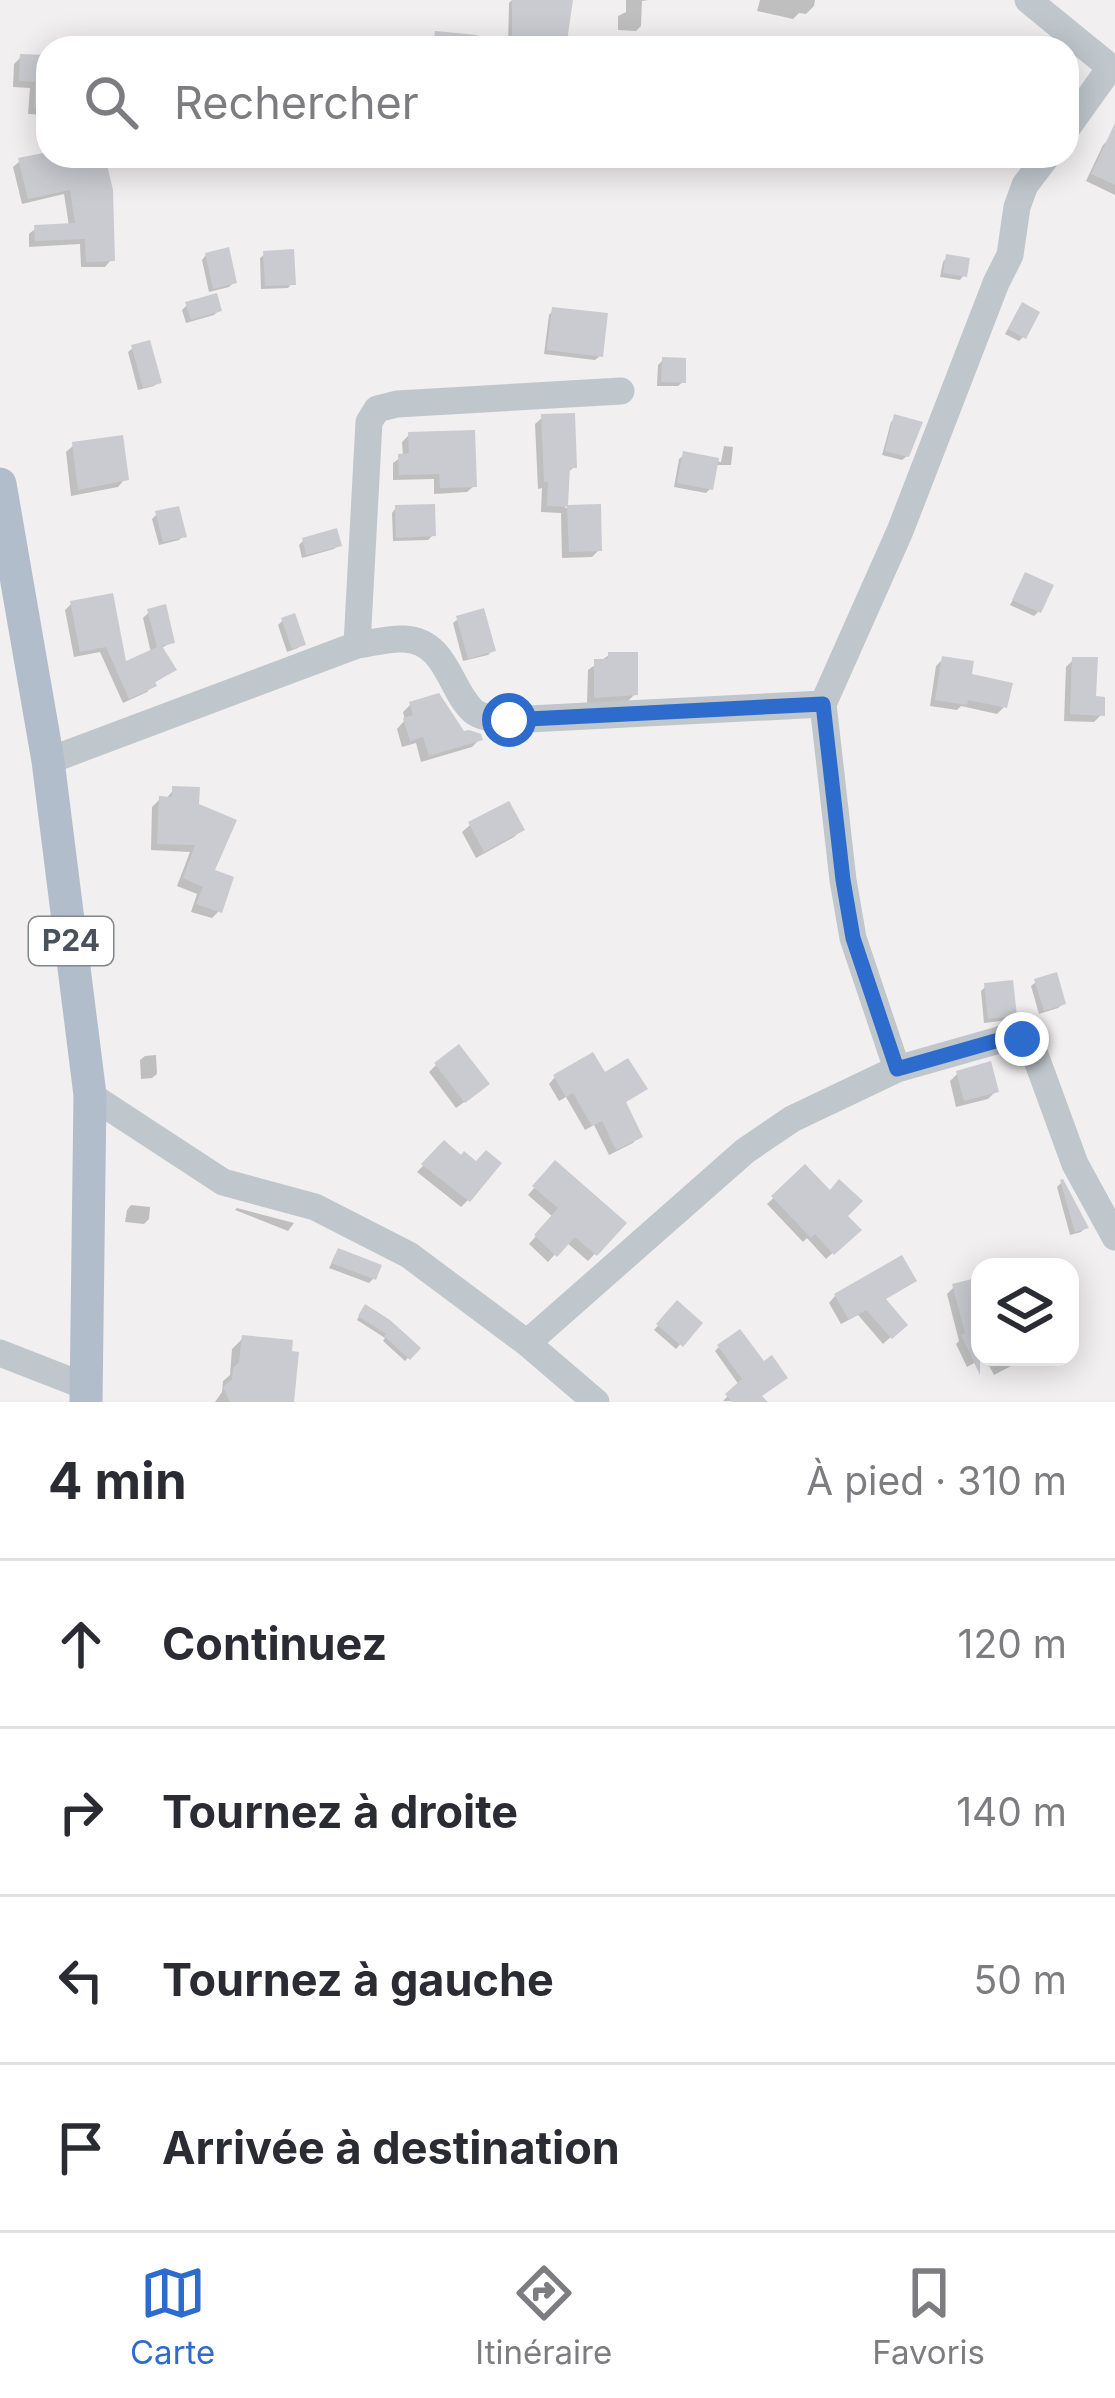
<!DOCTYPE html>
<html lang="fr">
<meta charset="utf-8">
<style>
:root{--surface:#fff;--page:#f7f7f7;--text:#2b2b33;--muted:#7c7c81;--line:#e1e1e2;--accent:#2d6ccd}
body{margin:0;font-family:Inter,sans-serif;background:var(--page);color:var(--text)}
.controls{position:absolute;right:36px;bottom:36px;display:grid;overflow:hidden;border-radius:24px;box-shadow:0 6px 30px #0003}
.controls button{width:108px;height:108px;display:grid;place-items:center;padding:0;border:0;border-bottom:3px solid var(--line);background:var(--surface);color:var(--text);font:60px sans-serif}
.stop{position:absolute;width:36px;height:36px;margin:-27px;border:9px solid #2d6ccd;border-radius:50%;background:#fff}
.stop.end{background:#2d6ccd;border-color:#fff;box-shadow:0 3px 12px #0008}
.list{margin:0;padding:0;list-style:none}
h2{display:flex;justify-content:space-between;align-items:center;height:156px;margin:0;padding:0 48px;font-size:51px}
h2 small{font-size:39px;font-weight:400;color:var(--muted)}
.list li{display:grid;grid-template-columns:78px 1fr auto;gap:36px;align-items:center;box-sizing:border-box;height:168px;padding:0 48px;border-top:3px solid var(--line)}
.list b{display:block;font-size:45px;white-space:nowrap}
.list em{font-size:39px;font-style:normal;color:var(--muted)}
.icon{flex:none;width:66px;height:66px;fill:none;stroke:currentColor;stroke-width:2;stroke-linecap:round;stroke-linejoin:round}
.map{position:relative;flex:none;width:1115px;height:1402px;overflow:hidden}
.search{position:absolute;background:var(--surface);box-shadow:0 6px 30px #0003;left:36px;right:36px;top:36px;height:132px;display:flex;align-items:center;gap:30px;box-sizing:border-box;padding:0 42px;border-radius:36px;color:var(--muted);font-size:45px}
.sheet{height:828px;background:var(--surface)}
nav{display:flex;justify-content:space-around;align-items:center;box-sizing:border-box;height:168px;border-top:3px solid var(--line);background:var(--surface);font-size:33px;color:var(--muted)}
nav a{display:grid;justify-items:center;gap:6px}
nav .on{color:var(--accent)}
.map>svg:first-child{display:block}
.shadow{fill:#0003}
.building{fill:#cacbd1}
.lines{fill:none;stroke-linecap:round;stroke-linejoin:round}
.minor{stroke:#bfc6cc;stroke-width:27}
.major{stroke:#b2bdcb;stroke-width:33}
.route{stroke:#2d6ccd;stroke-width:15}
.labels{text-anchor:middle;stroke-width:9;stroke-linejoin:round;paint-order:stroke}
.shield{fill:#fff;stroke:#80868c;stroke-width:3}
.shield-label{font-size:30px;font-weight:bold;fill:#49525b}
</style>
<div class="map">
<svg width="1115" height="1402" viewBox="0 0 1115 1402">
<rect width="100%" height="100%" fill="#f1efef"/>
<path class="shadow" d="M 512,0 L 570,1 L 564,48 L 508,45 L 509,3 Z
M 626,0 L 649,0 L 642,1 L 641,26 L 636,31 L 618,30 L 618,16 L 626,12 Z
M 760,0 L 815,0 L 814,6 L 806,14 L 799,13 L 793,19 L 757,11 Z
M 21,57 L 48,58 L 48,115 L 28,114 L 30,88 L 13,87 L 14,64 Z
M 1110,138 L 1115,140 L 1115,195 L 1086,181 L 1103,145 Z
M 48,155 L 102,156 L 111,260 L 105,267 L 81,267 L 80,244 L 29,247 L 29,234 L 36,228 L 69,226 L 64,194 L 22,204 L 13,167 L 20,161 Z
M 265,254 L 292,283 L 288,288 L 261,289 L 260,258 Z
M 206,255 L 234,282 L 229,287 L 209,292 L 202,260 Z
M 947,257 L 964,275 L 960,280 L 940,277 L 943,262 Z
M 187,305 L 219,310 L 214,315 L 186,323 L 182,310 Z
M 553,310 L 600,356 L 595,360 L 544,354 L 549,315 Z
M 1018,310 L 1023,337 L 1019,341 L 1005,334 Z
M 133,348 L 158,382 L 154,386 L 138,390 L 128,352 Z
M 663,360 L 683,382 L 678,386 L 657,386 L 658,365 Z
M 543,417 L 574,467 L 566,474 L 565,508 L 598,507 L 599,550 L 592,557 L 562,558 L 561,513 L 541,512 L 542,488 L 538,489 L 535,424 Z
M 895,418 L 907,456 L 902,460 L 882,455 L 891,422 Z
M 409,435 L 474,486 L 467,492 L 434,494 L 434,479 L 393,480 L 393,463 L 403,456 L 402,442 Z
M 74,445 L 125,479 L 118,487 L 71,496 L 66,452 Z
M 724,446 L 733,447 L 731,465 L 715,465 L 710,489 L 706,493 L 674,487 L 679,459 L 684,455 L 721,462 Z
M 396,508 L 433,535 L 428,540 L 393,541 L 392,513 Z
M 157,514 L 183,536 L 179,540 L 159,545 L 152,519 Z
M 303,541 L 339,545 L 334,549 L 302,558 L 299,545 Z
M 1026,576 L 1039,611 L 1034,616 L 1010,605 Z
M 71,604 L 124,665 L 151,653 L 143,618 L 149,612 L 172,642 L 160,649 L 173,670 L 153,684 L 147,692 L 123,703 L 100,652 L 74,657 L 65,610 Z
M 458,619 L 493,650 L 488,655 L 463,661 L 453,623 Z
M 283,620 L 303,644 L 298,648 L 287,652 L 278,625 Z
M 609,655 L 635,694 L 627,702 L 587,704 L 588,670 Z
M 943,659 L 1004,707 L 997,714 L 961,706 L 957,710 L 930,706 L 936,666 Z
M 1073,660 L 1102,714 L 1094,722 L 1064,721 L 1066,667 Z
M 411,704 L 463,735 L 480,739 L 472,747 L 421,762 L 416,743 L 402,747 L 397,729 L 405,720 L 403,712 Z
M 174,789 L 196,806 L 219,911 L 212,918 L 191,912 L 197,894 L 177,886 L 190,852 L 151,850 L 152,807 L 160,799 L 166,799 Z
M 470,825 L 521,830 L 514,837 L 476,858 L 462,832 Z
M 1036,982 L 1063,1004 L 1058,1008 L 1039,1014 L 1031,986 Z
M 986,986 L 1014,1015 L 1009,1020 L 984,1023 L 981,991 Z
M 156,1055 L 157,1074 L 152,1078 L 141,1079 L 140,1060 L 145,1056 Z
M 436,1065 L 478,1092 L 456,1108 L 429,1072 Z
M 957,1074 L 996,1091 L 988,1099 L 956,1107 L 950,1081 Z
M 555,1077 L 623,1104 L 639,1136 L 633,1143 L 609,1155 L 594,1125 L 585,1130 L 566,1097 L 559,1101 L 549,1084 Z
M 444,1144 L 476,1165 L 468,1200 L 461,1207 L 417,1172 Z
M 555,1164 L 623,1223 L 588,1261 L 566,1242 L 548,1262 L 529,1244 L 553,1217 L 528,1195 Z
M 805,1168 L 857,1230 L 826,1259 L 807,1238 L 803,1242 L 767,1204 Z
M 1061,1183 L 1086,1227 L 1081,1232 L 1070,1235 L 1057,1187 Z
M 131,1205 L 150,1207 L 149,1219 L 144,1224 L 125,1222 L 127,1210 Z
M 237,1208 L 294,1223 L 288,1231 L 235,1210 Z
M 338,1251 L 374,1278 L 369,1283 L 329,1268 Z
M 913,1280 L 883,1300 L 904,1325 L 883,1344 L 858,1315 L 841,1324 L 829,1303 L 835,1296 Z
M 980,1280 L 980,1357 L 985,1357 L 967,1367 L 956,1344 L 959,1341 L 947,1294 L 954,1287 Z
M 677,1304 L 699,1323 L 676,1349 L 654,1330 Z
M 362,1311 L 416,1349 L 405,1361 L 383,1341 L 385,1338 L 357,1320 Z
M 243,1338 L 296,1355 L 291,1402 L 215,1402 L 222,1392 L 223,1381 L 230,1375 L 232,1349 Z
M 719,1347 L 759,1396 L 764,1402 L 723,1401 L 739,1385 L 715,1351 Z
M 993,1357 L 1017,1357 L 1019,1362 L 994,1375 L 986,1360 Z"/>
<path class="building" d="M 512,0 L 573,0 L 566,48 L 541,48 L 541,43 L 512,42 Z
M 435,31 L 477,35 L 476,48 L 433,48 Z
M 20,54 L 48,55 L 48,109 L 34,108 L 35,82 L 19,81 Z
M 1115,123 L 1115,185 L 1091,174 Z
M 48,152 L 48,156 L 105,156 L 113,190 L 115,261 L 86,262 L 85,239 L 35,241 L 34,225 L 75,223 L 70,190 L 28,199 L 18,158 Z
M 229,247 L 237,283 L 213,289 L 205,253 Z
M 294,249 L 296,285 L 265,286 L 263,251 Z
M 946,254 L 970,258 L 967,277 L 943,273 Z
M 217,293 L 222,311 L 191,320 L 185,302 Z
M 1022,302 L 1040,312 L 1026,339 L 1008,329 Z
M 552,307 L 608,313 L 603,357 L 547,350 Z
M 150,340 L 162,383 L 143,388 L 131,345 Z
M 662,357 L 686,358 L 686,383 L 661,382 Z
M 575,413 L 577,468 L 570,468 L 568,505 L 601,504 L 602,551 L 569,552 L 567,507 L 547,506 L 548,482 L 544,482 L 541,414 Z
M 894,414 L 923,422 L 909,457 L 885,451 Z
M 475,430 L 477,487 L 440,488 L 439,474 L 399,475 L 398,454 L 409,453 L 408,432 Z
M 123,435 L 129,480 L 78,490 L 72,442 Z
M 683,451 L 719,458 L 713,490 L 677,483 Z
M 435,504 L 436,536 L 396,538 L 395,505 Z
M 179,506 L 187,537 L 163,542 L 155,511 Z
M 337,528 L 342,546 L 306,555 L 302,538 Z
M 1025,572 L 1054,585 L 1041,613 L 1012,600 Z
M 113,593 L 126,661 L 157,647 L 147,609 L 166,604 L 175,643 L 162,646 L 177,670 L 155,682 L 157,686 L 129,699 L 106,647 L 80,652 L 70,601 Z
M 484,608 L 496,651 L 468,659 L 456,616 Z
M 295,613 L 306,645 L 292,649 L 281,618 Z
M 608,652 L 638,652 L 638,695 L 594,698 L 594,659 L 608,659 Z
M 942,656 L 974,661 L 972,674 L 1013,683 L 1007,708 L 968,700 L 967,705 L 935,700 Z
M 1072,657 L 1098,657 L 1096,696 L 1105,697 L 1105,716 L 1070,714 Z
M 439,693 L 464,731 L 469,730 L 481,734 L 483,740 L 429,756 L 423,737 L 410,741 L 403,718 L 413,715 L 409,702 Z
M 172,786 L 200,787 L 199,804 L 237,820 L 215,870 L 234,877 L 222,913 L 196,904 L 203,887 L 183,878 L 195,845 L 157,844 L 159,796 L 172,797 Z
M 509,801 L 525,830 L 484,852 L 468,822 Z
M 1057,972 L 1066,1004 L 1044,1011 L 1034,979 Z
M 1013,980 L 1017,1016 L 988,1019 L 984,983 Z
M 459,1044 L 490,1084 L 465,1103 L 434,1063 Z
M 593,1052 L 605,1072 L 628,1058 L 648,1089 L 626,1102 L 643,1137 L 616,1150 L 602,1121 L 592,1126 L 573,1093 L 566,1097 L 553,1075 Z
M 991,1061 L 999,1092 L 964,1101 L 956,1071 Z
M 444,1140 L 461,1155 L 464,1151 L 476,1161 L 486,1150 L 502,1163 L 470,1202 L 421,1164 Z
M 555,1160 L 627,1223 L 597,1256 L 575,1237 L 557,1257 L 534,1235 L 558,1208 L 532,1186 Z
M 805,1164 L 830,1190 L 839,1179 L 863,1201 L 848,1216 L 862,1230 L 834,1255 L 815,1234 L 811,1238 L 771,1196 Z
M 1063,1179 L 1089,1228 L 1075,1232 L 1060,1180 Z
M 338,1248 L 382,1265 L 376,1280 L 331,1263 Z
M 902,1255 L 917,1281 L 886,1299 L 908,1325 L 892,1339 L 866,1310 L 849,1320 L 834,1294 Z
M 980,1277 L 980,1375 L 961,1335 L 965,1333 L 952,1284 Z
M 677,1300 L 703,1323 L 683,1347 L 656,1324 Z
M 365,1304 L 390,1320 L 421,1348 L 410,1360 L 384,1336 L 386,1334 L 358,1316 Z
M 740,1329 L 764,1361 L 772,1355 L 788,1378 L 762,1396 L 768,1402 L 732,1402 L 725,1394 L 742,1379 L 717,1345 Z
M 242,1335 L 293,1340 L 292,1351 L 299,1352 L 294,1402 L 230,1402 L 223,1387 L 232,1379 L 233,1368 L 239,1362 Z"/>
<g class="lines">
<path class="minor" d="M 1028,0 L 1115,71
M 1067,128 L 1110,68
M 357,645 L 369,422 L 377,409 L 397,404 L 621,391
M 48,761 L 357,645 C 372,643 389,638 404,639 C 447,641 449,689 473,711 C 481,718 498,719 509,720 L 823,704
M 897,1069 L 853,938 L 843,880 L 823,704 L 900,531 L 996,283 L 1010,255 L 1017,207 L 1025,185 L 1047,156
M 90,1095 L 223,1182 L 315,1207 L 409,1255 L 527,1343 L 596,1402
M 527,1343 L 745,1151 L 792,1119 L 897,1069 L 1006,1038 L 1021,1039 L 1034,1052 L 1075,1164 L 1115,1237
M 0,1353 L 87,1387"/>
<path class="major" d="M 0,484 L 48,761 L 90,1095 L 86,1402"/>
</g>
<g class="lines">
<path class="route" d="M 509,720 L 823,704 L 843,880 L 853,938 L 897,1069 L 1006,1038 L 1022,1039"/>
</g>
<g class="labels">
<rect class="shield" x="29" y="917" width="84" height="48" rx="9"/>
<g class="shield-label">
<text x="71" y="951">P24</text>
</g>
</g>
</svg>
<div class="controls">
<button><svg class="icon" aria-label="layers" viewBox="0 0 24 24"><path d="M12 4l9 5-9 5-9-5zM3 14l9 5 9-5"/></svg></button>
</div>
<div class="stop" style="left:509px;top:720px"></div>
<div class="stop end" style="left:1022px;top:1039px"></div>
<div class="search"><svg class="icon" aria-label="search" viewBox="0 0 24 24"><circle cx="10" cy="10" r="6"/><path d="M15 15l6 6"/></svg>Rechercher</div>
</div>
<section class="sheet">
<h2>4 min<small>À pied · 310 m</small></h2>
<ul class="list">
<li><svg class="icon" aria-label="ahead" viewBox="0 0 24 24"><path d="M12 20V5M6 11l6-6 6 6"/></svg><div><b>Continuez</b></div><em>120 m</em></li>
<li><svg class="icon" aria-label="right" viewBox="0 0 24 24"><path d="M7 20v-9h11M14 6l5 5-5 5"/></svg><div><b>Tournez à droite</b></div><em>140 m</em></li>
<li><svg class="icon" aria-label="left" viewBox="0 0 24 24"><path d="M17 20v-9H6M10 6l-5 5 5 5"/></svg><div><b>Tournez à gauche</b></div><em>50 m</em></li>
<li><svg class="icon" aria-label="arrive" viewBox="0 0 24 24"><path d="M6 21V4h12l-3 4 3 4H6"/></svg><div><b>Arrivée à destination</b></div></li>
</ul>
</section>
<nav>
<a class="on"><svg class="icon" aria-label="map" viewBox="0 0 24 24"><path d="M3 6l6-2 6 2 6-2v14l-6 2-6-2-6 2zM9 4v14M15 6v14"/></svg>Carte</a>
<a><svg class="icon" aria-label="directions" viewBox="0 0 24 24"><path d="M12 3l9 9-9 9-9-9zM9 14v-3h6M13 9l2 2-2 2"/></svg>Itinéraire</a>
<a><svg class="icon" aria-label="saved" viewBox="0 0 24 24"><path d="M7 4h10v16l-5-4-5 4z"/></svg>Favoris</a>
</nav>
